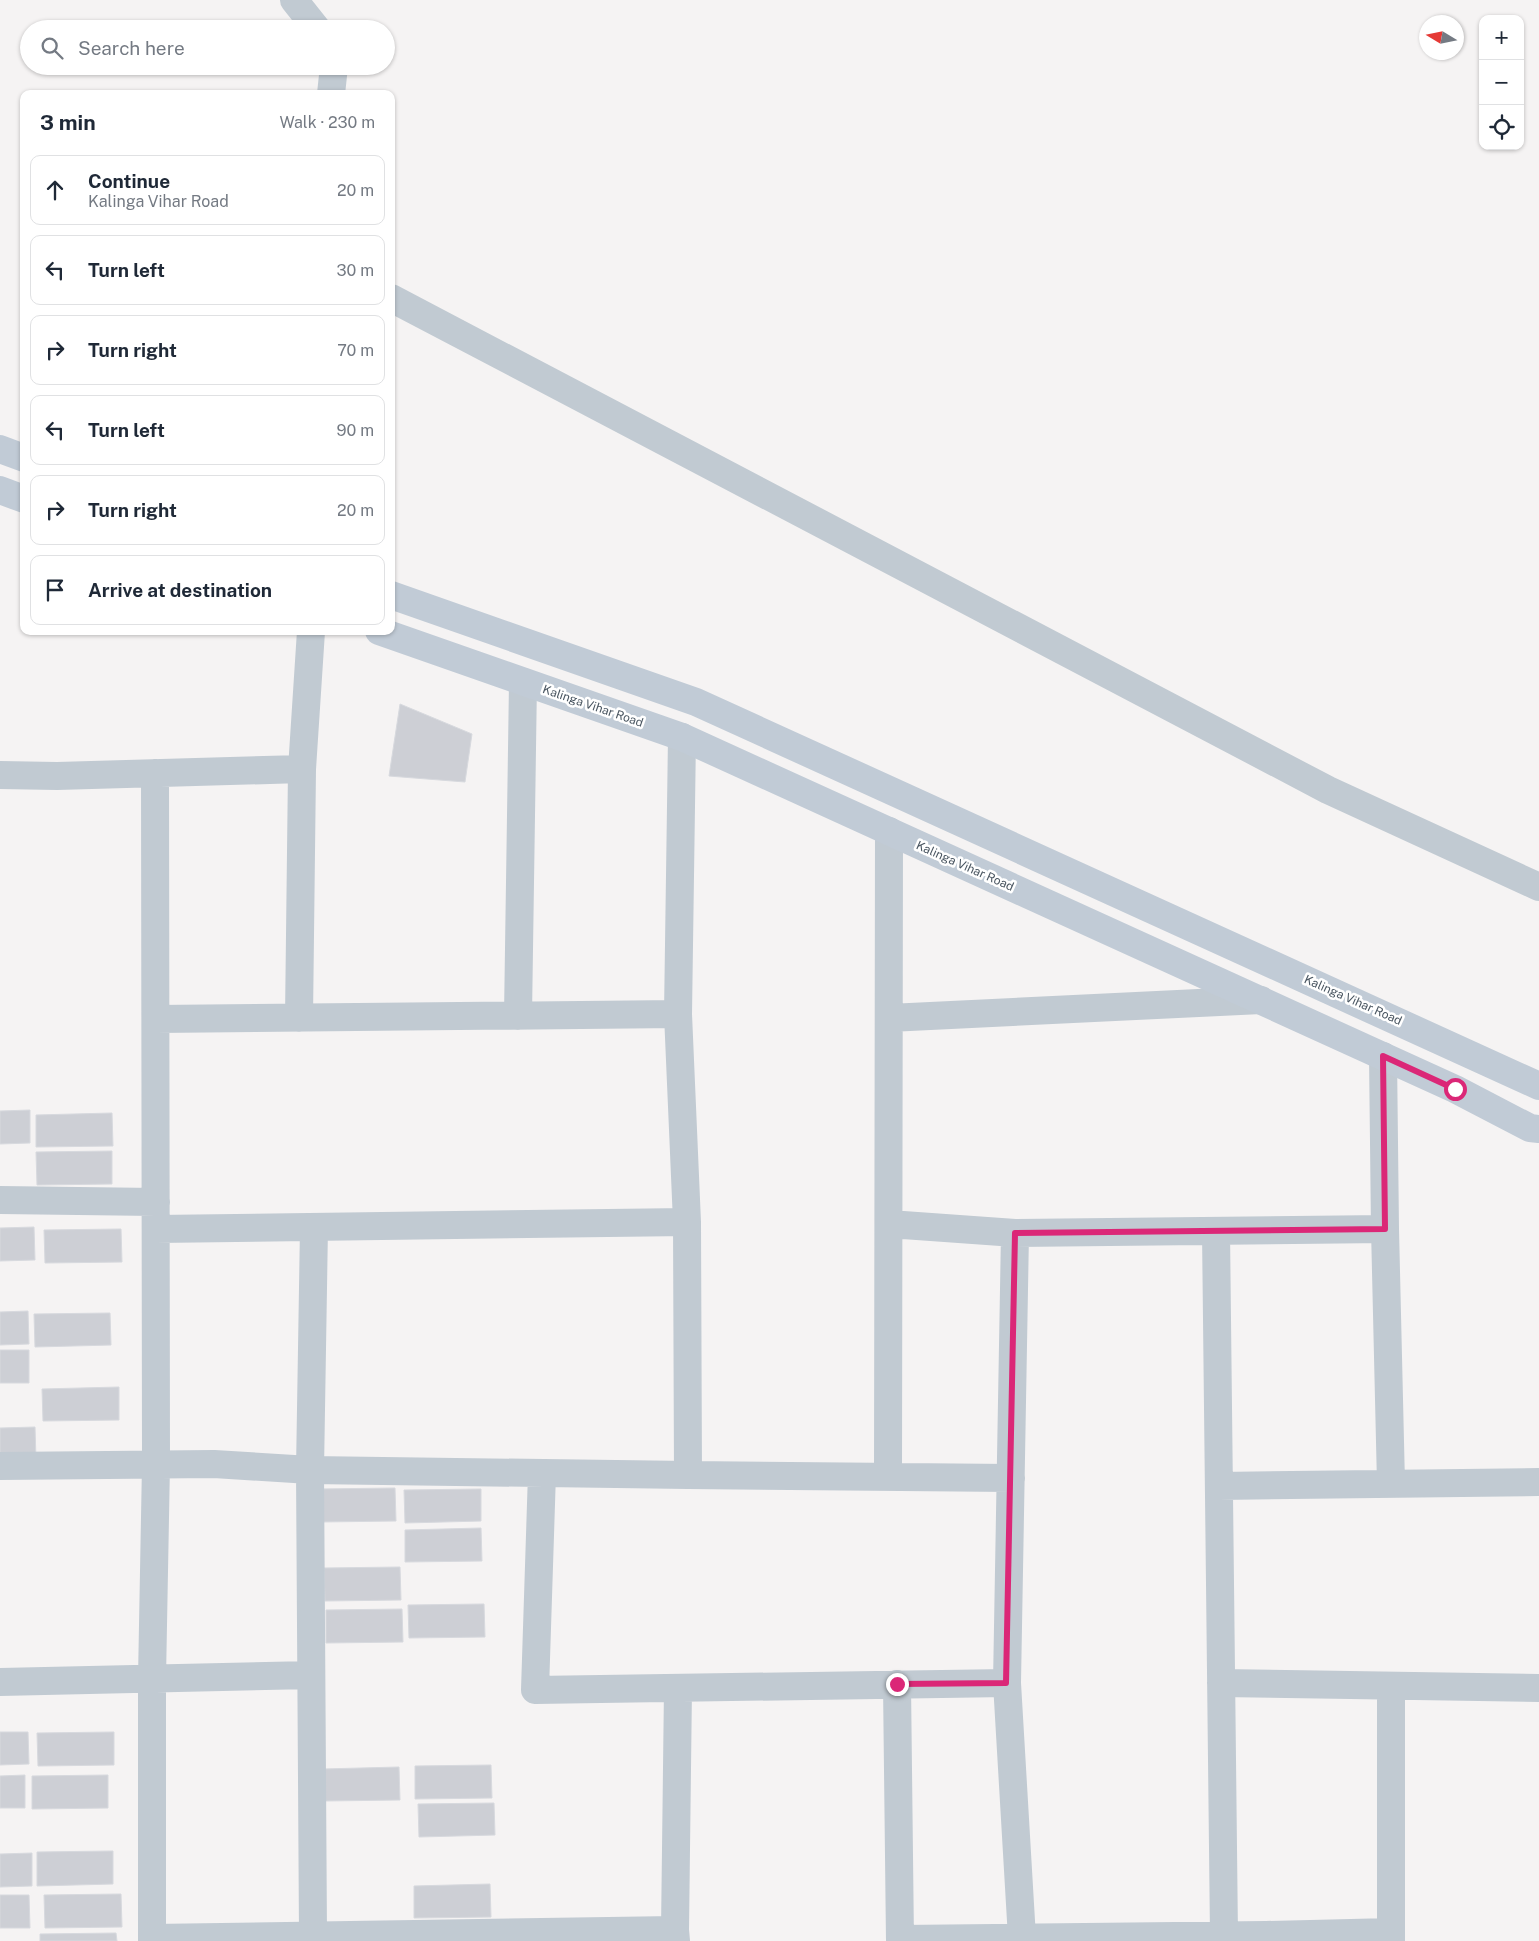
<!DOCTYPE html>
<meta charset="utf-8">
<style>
:root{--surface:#fff;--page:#f6f6f7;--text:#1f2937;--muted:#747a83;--line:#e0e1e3}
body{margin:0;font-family:"Public Sans",sans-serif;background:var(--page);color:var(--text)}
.controls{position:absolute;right:15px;top:15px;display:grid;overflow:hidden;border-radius:10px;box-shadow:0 1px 4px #0004}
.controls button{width:45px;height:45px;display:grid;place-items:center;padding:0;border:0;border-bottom:1px solid var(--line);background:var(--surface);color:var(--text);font:25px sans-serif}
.compass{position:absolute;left:1419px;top:15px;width:45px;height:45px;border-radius:50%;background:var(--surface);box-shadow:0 1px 4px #0004;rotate:280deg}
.stop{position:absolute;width:15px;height:15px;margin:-11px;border:4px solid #db2777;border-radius:50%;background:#fff}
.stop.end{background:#db2777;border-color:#fff;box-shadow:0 1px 5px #0008}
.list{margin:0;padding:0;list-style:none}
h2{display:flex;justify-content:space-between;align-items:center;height:65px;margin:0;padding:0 20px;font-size:21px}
h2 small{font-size:16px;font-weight:400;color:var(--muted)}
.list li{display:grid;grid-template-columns:32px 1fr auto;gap:15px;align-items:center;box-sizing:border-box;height:70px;margin:0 10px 10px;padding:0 10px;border:1px solid var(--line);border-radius:10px}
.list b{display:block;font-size:19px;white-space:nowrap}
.list p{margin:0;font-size:16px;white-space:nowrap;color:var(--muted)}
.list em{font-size:16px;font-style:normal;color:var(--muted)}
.icon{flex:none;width:28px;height:28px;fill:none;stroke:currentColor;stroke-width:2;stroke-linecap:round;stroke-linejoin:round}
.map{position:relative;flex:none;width:1539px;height:1941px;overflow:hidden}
.search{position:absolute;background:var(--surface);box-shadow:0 1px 4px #0004;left:20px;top:20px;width:375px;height:55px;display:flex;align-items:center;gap:12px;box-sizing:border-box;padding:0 18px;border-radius:28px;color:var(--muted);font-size:19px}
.panel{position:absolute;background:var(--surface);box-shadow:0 1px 4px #0004;left:20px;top:90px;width:375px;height:545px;border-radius:10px}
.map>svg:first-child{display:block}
.building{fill:#cdcfd5;stroke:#d7d9de}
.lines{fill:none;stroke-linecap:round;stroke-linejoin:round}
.street{stroke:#c1cad2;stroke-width:28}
.secondary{stroke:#c1cbd6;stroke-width:28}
.route{stroke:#db2777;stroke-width:6}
.labels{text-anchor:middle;stroke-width:5;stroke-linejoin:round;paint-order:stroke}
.street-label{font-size:12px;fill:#4a5661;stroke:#fff}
</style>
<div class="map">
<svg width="1539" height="1941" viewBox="0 0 1539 1941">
<rect width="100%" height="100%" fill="#f5f3f3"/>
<path class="building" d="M 400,704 L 472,734 L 465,782 L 389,776 Z
M 30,1110 L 30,1143 L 0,1144 L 0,1111 Z
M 112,1113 L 113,1146 L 36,1147 L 36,1115 Z
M 112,1151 L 112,1184 L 37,1185 L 36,1152 Z
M 34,1227 L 35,1260 L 0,1261 L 0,1228 Z
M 121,1229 L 122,1262 L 45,1263 L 44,1230 Z
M 28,1311 L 29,1344 L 0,1345 L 0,1312 Z
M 110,1313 L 111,1345 L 35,1347 L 34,1314 Z
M 0,1350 L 29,1350 L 29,1383 L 0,1383 Z
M 119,1387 L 119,1420 L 43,1421 L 42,1389 Z
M 35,1427 L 36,1460 L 0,1461 L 0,1428 Z
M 395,1488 L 396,1521 L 320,1522 L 319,1489 Z
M 481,1489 L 481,1521 L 405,1523 L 404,1490 Z
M 481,1528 L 482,1561 L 405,1562 L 405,1530 Z
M 400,1567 L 401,1600 L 325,1601 L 324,1568 Z
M 484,1604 L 485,1637 L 409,1638 L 408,1605 Z
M 402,1609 L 403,1642 L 326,1643 L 326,1610 Z
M 0,1732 L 28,1732 L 29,1764 L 0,1765 Z
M 114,1732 L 114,1765 L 38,1766 L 37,1733 Z
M 491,1765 L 492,1798 L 415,1799 L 415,1766 Z
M 399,1767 L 400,1800 L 324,1801 L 323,1769 Z
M 25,1775 L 25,1808 L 0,1808 L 0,1776 Z
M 108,1775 L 108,1808 L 32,1809 L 32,1776 Z
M 494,1803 L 495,1835 L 419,1837 L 418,1804 Z
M 113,1851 L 113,1884 L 37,1886 L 37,1852 Z
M 32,1853 L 32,1886 L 0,1887 L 0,1854 Z
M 490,1884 L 491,1917 L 414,1918 L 414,1886 Z
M 121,1894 L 122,1927 L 45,1928 L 44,1895 Z
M 0,1895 L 29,1895 L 30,1928 L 0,1928 Z
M 116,1933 L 117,1941 L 40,1941 L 40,1934 Z"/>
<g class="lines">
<path class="street" d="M 294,0 L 317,29
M 331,94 L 334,66
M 391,298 L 1328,790 L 1539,887
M 0,775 L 57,776 L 302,769 L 311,631
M 518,1016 L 523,682
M 299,1018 L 302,769
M 889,1018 L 1261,1000
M 156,1019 L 678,1014
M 0,1200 L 156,1202
M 889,1224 L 1015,1233
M 314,1227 L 310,1470 L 688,1475 L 687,1222 L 678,1014 L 682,737
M 156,1229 L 687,1222
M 1385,1229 L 1391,1484
M 1216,1231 L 1224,1936
M 0,1466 L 214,1464 L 310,1470 L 313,1934
M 542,1473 L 535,1690 L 1007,1683
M 688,1475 L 1011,1478
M 888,1477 L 889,831
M 1219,1486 L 1539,1482
M 0,1682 L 311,1675
M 1221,1683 L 1539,1688
M 897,1684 L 900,1941
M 1391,1686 L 1391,1932
M 675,1930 L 678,1688
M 152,1938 L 152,1679 L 156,1464 L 155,773
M 1022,1938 L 1007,1683 L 1015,1233 L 1385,1229 L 1383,1056
M 900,1939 L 1266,1935 L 1391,1932 L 1391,1941
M 152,1941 L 152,1938 L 675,1930 L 676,1941"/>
<path class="secondary" d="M 0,449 L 24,458
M 0,490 L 24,499
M 391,595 L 696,702 L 1539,1086
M 379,631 L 682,737 L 1455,1089 L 1530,1128 L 1539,1129"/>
</g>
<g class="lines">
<path class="route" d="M 897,1684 L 1006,1683 L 1015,1233 L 1385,1229 L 1383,1056 L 1455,1089"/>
</g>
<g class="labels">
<g class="street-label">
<text transform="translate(593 706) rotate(19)" y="4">Kalinga Vihar Road</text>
<text transform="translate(965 866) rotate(24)" y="4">Kalinga Vihar Road</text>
<text transform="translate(1353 1000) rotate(24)" y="4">Kalinga Vihar Road</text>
</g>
</g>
</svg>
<div class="controls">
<button>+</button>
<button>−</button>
<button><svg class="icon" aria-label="locate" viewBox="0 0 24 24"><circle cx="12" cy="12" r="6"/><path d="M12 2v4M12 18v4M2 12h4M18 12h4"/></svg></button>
</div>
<svg class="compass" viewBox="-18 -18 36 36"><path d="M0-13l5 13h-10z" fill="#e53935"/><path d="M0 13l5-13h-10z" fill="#747a83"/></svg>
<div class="stop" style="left:1455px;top:1089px"></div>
<div class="stop end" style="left:897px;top:1684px"></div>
<div class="search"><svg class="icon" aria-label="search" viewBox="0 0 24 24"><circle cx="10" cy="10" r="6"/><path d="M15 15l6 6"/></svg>Search here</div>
<section class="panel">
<h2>3 min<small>Walk · 230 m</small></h2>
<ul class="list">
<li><svg class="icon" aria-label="ahead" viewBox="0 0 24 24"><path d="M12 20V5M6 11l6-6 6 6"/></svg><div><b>Continue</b><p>Kalinga Vihar Road</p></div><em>20 m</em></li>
<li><svg class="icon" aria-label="left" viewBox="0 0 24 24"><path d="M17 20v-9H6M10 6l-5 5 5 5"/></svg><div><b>Turn left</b></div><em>30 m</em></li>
<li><svg class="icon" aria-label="right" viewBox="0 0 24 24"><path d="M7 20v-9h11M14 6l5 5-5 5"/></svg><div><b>Turn right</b></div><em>70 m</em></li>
<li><svg class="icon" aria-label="left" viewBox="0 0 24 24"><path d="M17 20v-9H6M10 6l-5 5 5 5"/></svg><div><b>Turn left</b></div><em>90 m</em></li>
<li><svg class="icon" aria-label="right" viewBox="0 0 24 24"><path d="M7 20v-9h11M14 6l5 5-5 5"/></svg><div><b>Turn right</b></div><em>20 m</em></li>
<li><svg class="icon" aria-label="arrive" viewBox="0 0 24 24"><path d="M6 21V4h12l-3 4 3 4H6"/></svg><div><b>Arrive at destination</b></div></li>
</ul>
</section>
</div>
